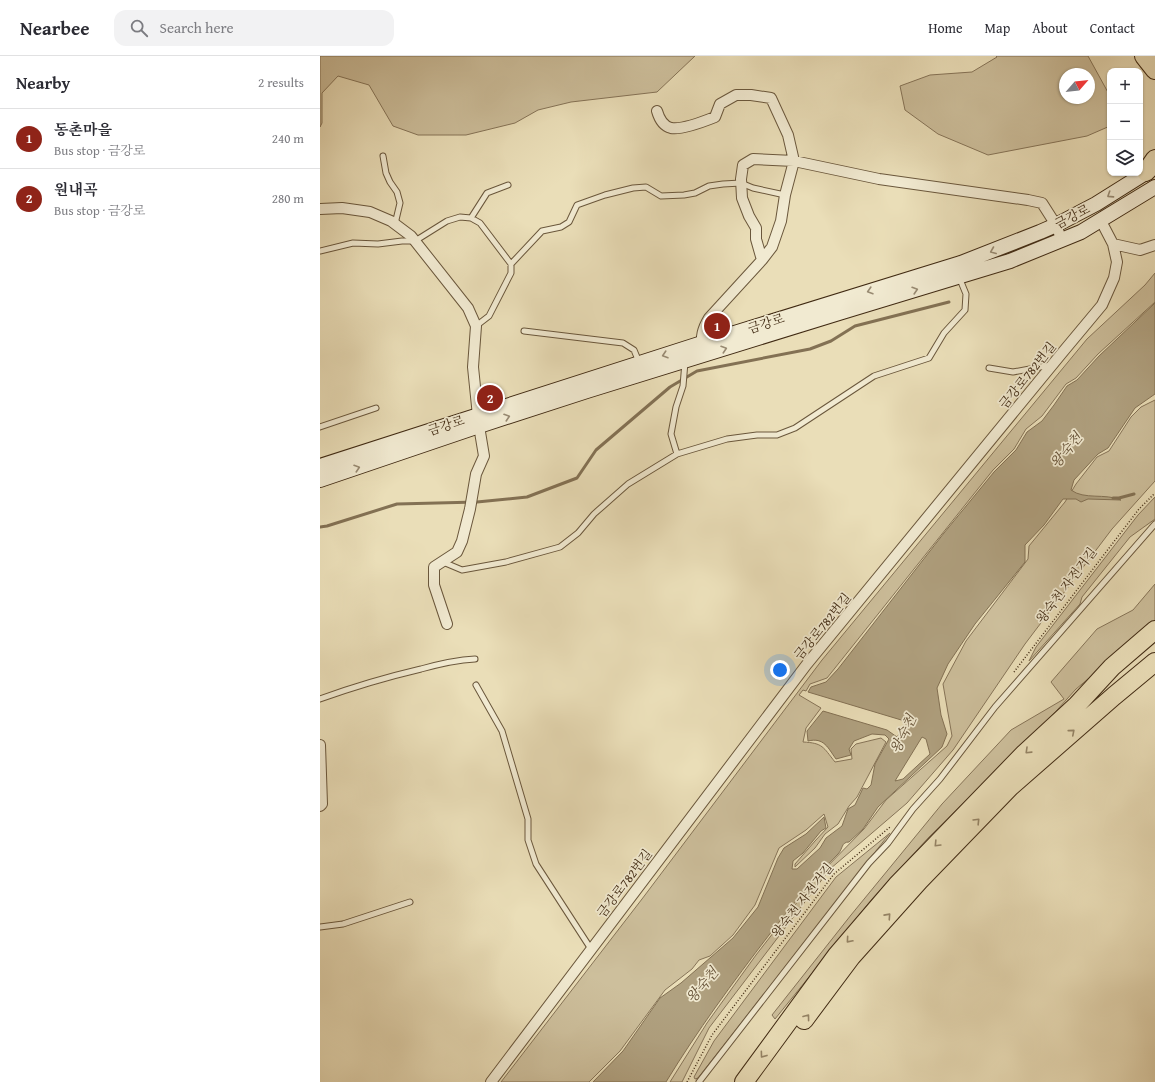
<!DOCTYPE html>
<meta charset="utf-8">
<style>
:root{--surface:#fff;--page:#f2f2f3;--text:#2b2b33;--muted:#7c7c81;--line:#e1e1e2;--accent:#8f2418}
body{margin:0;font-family:"Gentium Book Plus","Noto Serif KR",serif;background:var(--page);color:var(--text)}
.controls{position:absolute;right:12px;top:12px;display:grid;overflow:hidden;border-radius:8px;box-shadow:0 1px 3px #0004}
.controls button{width:36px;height:36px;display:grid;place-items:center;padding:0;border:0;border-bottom:1px solid var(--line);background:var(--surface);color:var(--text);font:20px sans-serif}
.compass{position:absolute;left:739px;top:12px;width:36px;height:36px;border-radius:50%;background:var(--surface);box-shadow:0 1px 3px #0004;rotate:62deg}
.you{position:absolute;left:460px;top:614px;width:14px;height:14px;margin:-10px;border:3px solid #fff;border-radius:50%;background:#1a73e8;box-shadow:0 0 0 6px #1a73e833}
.badge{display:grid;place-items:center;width:26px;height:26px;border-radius:50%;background:var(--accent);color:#fff;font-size:13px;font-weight:700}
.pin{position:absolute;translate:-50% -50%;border:2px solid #fff;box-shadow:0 1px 4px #0006}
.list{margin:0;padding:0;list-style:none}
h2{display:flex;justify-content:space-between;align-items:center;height:52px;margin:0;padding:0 16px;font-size:17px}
h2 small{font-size:13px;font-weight:400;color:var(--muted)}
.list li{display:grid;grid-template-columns:26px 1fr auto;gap:12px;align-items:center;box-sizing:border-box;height:60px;padding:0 16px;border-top:1px solid var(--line)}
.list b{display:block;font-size:15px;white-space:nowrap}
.list p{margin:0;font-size:13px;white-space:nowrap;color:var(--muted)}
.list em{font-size:13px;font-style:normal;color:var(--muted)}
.icon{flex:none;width:22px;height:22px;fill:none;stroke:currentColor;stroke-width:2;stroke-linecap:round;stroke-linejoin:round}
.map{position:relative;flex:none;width:835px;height:1026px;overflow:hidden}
header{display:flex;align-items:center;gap:24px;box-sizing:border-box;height:56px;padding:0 20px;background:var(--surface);border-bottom:1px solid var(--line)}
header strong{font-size:19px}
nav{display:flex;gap:22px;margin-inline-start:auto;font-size:14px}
.search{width:280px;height:36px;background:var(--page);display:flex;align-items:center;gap:10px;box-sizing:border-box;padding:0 14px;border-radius:12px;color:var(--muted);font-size:15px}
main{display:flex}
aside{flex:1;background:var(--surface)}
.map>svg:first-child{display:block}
.green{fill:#cdbf9c;stroke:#867458;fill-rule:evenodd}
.water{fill:#b0a180;stroke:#837154;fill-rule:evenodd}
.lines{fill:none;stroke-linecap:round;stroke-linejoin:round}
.stream{stroke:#837154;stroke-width:3}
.lane-casing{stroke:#6a573c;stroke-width:7}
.street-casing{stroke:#6a573c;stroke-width:12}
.secondary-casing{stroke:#402a13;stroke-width:16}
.highway-casing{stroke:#402a13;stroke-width:20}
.path{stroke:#402a13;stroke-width:1.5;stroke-dasharray:1 2;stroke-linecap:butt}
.lane{stroke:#f1ead1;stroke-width:5}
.street{stroke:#f1ead1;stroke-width:10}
.secondary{stroke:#f1ead1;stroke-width:14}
.highway{stroke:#eadeb8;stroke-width:18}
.oneway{stroke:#988a72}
.oneway2{stroke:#958466}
.labels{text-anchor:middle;stroke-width:3.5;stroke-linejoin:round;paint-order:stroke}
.street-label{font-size:13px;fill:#402a13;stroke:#f1ead1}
.water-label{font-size:14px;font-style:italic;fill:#624e34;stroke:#f1ead1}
</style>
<header>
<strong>Nearbee</strong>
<div class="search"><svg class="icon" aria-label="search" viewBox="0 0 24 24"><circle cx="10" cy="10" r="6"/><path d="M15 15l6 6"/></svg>Search here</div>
<nav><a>Home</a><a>Map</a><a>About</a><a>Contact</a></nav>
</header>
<main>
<aside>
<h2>Nearby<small>2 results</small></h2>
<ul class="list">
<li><span class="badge">1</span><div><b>동촌마을</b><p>Bus stop · 금강로</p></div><em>240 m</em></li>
<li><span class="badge">2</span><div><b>원내곡</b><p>Bus stop · 금강로</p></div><em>280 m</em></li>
</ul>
</aside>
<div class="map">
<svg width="835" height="1026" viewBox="0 0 835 1026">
<rect width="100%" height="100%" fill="#eadeb8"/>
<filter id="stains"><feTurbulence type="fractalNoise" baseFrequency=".005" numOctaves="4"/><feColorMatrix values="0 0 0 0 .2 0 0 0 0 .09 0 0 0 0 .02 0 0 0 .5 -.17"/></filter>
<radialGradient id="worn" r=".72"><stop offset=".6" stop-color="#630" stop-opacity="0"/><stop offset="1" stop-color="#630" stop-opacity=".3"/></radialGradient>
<path class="green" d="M 0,0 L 375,0 L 337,36 L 251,46 L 218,54 L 195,67 L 146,79 L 98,79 L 73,70 L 49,29 L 18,20 L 2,37 L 2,67 L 0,71 Z
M 676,0 L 768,0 L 790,40 L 790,70 L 767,80 L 668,99 L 618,78 L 585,54 L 580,30 L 610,19 L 652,16 L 677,1 ZM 745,18 L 769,18 L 769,42 L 745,42 Z
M 835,217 L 835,246 L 778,298 L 756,322 L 746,328 L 722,360 L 706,373 L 694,393 L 673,414 L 507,622 L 490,628 L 486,635 L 483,634 L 479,639 L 501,652 L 486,672 L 483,686 C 503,687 503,691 515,706 L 532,703 L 531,693 L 536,688 L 561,682 L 566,686 L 537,741 L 529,750 L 518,768 L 505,778 L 495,792 L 475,811 L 475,808 L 495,785 L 508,771 L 504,758 L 486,774 L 459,792 L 435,849 L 413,879 L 390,900 L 379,904 L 372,913 L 345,934 L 300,995 L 269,1026 L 181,1026 L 322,843 L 502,604 L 767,283 L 825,229 Z
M 835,344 L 835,425 L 792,473 L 705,588 L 633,694 L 587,747 L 510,813 L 389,972 L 362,1026 L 350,1026 L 387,967 L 436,899 L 496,822 L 544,773 L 566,744 L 627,690 L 632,680 L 623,628 L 646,585 L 708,503 L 709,490 L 745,446 L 756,428 L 777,401 L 789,395 L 811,361 L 821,351 Z
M 835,441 L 835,463 L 810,481 L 762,541 L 760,548 L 709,605 L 716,591 L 818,459 Z
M 835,528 L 835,567 L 756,633 L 729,663 L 609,781 L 552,843 L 455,963 L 452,959 L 531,859 L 622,748 L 691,674 L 744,643 L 731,626 L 777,573 L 813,554 Z
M 570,777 L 378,1022 L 375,1023 L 374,1021 L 394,985 L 516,821 Z"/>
<path class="water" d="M 835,247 L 835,338 L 815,352 L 788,392 L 778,398 L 754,424 L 751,434 C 764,444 785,437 801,444 L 768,443 L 761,446 L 756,443 L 743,443 L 724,469 L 705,489 L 705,506 L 655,568 L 628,608 L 617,632 L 621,659 L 627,678 L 622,691 L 558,751 L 543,773 L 529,786 C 521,786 523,793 518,798 C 493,823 471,851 449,879 C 413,926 377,975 346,1026 L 273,1026 L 303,995 L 340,942 L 361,927 L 413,882 L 438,851 L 458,802 L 464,792 L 486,778 L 504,761 L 506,772 L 501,775 L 483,797 L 473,805 L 472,813 L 477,813 L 500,792 L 506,782 L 522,770 L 528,753 L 535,749 L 543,732 L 547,733 L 551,729 L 555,708 L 569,683 L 565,679 L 552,678 L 534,685 L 529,693 L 531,699 L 516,703 C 508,692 504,681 488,685 L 487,675 L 503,655 L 567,674 L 577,681 L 588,666 L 488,636 L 491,631 L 506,626 L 518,613 L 624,477 L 674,416 L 696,394 L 707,376 L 722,365 L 734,349 L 747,330 L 757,324 L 779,300 ZM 602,681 L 606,683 L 610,698 L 583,723 L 575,725 Z"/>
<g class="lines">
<path class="stream" d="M 793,442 L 799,442 L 814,438
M 0,471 L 7,470 L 77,448 L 157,446 L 207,441 L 257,422 L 276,394 L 350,331 L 377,315 L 490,293 L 511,285 L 535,270 L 629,246"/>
<defs>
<path id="lane" d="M 63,100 L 66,117 L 70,126 L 77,136 L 80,147 L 75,168
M 151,162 L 167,137 L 188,129
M 0,195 L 33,187 L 58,188 L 82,185 L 95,185 L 127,165 L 140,161 L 151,162 L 160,167 L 191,208
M 156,270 L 169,260 L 191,217 L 191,208 L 222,175 L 241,171 L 249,166 L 257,149 L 285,139 L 313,132 L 326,131 L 341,140 L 364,139 L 375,137 L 389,130 L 403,128 L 421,127 L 433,132 L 465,139
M 204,275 L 303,287 L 314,294 L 319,306
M 669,312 L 693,316 L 731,309
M 0,371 L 56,352
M 357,398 L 351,378 L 356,351 L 363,330 L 365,306
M 123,506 L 142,514 L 186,506 L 240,491 L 258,477 L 274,458 L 308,428 L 357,398 L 407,383 L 437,379 L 457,379 L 475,372 L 554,320 L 609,302 L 624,277 L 645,254 L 646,238 L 639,221
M 156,629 L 182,675 L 208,763 L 208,784 L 216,808 L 271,893
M 0,643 C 33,631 67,621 101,613 C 119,608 136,604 155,603
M 0,871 L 23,868 L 90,846
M 379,1026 L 549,807 L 568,787 L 593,753 L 620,723 L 675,651 L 835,468"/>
<path id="street" d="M 337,55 C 339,62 343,70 351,72 C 362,74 385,65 395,61 L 400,48 L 416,39 L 431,39 L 451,42 L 468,79 L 474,105 L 465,139 L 461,165 L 452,191 L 442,204 L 389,262 C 383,272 380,281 383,293
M 0,153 L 22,152 L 50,156 L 71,165 L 91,180 L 148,252 L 156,270 L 153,311 L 159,370 L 164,400 L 156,418 L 150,453 L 142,485 L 137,496 L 114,511 L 114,529 L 127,568
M 793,188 L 820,194 L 835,189
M 442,204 L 436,183 L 436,172 L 429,160 L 422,142 L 421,123 L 423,109 L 433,103 L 474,105 L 559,123 L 708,144 L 722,147 L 736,169 L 742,185
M 0,689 L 2,748 L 0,750
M 171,1026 L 487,608 L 742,297 L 782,249 L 794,222 L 797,206 L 793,188 L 781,165"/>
<path id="secondary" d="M 0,410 L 382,287 L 641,207 L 720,176 L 736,169 L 776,148 L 835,111
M 0,424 L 159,370 L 267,335 L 522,256 L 690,205 L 761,176 L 835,131"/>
<path id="highway" d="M 824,0 L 835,14
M 826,116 L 835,103
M 484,964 L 531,901 L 599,825 L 690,731 L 794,640 L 835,606
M 424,1026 L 517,899 L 577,829 L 705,697 L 757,649 L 792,611 L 835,574"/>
</defs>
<use href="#lane" class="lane-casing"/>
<use href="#street" class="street-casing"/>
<use href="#secondary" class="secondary-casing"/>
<use href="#highway" class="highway-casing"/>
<path class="path" d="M 694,616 L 819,453 L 835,437
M 367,1026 L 392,979 L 514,818 L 570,771"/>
<use href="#lane" class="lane"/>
<use href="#street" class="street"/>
<use href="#secondary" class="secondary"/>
<use href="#highway" class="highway"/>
</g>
<defs><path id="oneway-chevron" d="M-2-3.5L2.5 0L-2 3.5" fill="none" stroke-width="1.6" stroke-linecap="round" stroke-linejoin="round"/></defs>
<g class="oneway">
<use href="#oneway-chevron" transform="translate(790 139) rotate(147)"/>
<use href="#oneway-chevron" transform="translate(673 195) rotate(158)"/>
<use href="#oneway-chevron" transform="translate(595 234) rotate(-17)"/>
<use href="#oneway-chevron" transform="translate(550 235) rotate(163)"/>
<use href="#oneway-chevron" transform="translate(404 293) rotate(-18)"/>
<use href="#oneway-chevron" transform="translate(345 299) rotate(162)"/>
<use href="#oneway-chevron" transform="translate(187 361) rotate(-18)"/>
<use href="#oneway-chevron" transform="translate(37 412) rotate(-18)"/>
</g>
<g class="oneway2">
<use href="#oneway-chevron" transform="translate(752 676) rotate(-41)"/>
<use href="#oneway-chevron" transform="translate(708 695) rotate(136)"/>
<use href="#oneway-chevron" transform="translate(657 765) rotate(-46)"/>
<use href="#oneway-chevron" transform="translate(617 788) rotate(134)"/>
<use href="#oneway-chevron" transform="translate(568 860) rotate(-48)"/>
<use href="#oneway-chevron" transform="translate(529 884) rotate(131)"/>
<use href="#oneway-chevron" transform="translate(487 961) rotate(-53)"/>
<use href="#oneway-chevron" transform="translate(443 999) rotate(126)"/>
</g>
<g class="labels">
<g class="street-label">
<text transform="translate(752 160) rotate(-27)" y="5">금강로</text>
<text transform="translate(446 267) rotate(-18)" y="5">금강로</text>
<text transform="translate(707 319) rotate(-51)" y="5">금강로782번길</text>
<text transform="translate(126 369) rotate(-18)" y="5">금강로</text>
<text transform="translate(746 529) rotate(-53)" y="5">왕숙천 자전거길</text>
<text transform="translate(502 570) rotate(-51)" y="5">금강로782번길</text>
<text transform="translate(304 827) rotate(-53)" y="5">금강로782번길</text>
<text transform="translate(482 844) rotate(-52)" y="5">왕숙천 자전거길</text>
</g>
<g class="water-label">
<text transform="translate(746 394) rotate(-51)" y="5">왕숙천</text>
<text transform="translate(583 678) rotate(-64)" y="5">왕숙천</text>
<text transform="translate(382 929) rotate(-50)" y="5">왕숙천</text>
</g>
</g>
<rect width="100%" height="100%" filter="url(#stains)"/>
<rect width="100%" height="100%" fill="url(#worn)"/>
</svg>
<div class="controls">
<button>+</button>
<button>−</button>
<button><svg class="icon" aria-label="layers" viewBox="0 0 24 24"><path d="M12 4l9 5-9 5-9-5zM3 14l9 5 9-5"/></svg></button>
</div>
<svg class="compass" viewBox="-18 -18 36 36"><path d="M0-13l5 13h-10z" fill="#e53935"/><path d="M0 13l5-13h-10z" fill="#7c7c81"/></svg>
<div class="you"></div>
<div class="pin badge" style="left:397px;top:270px">1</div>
<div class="pin badge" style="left:170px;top:342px">2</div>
</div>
</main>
